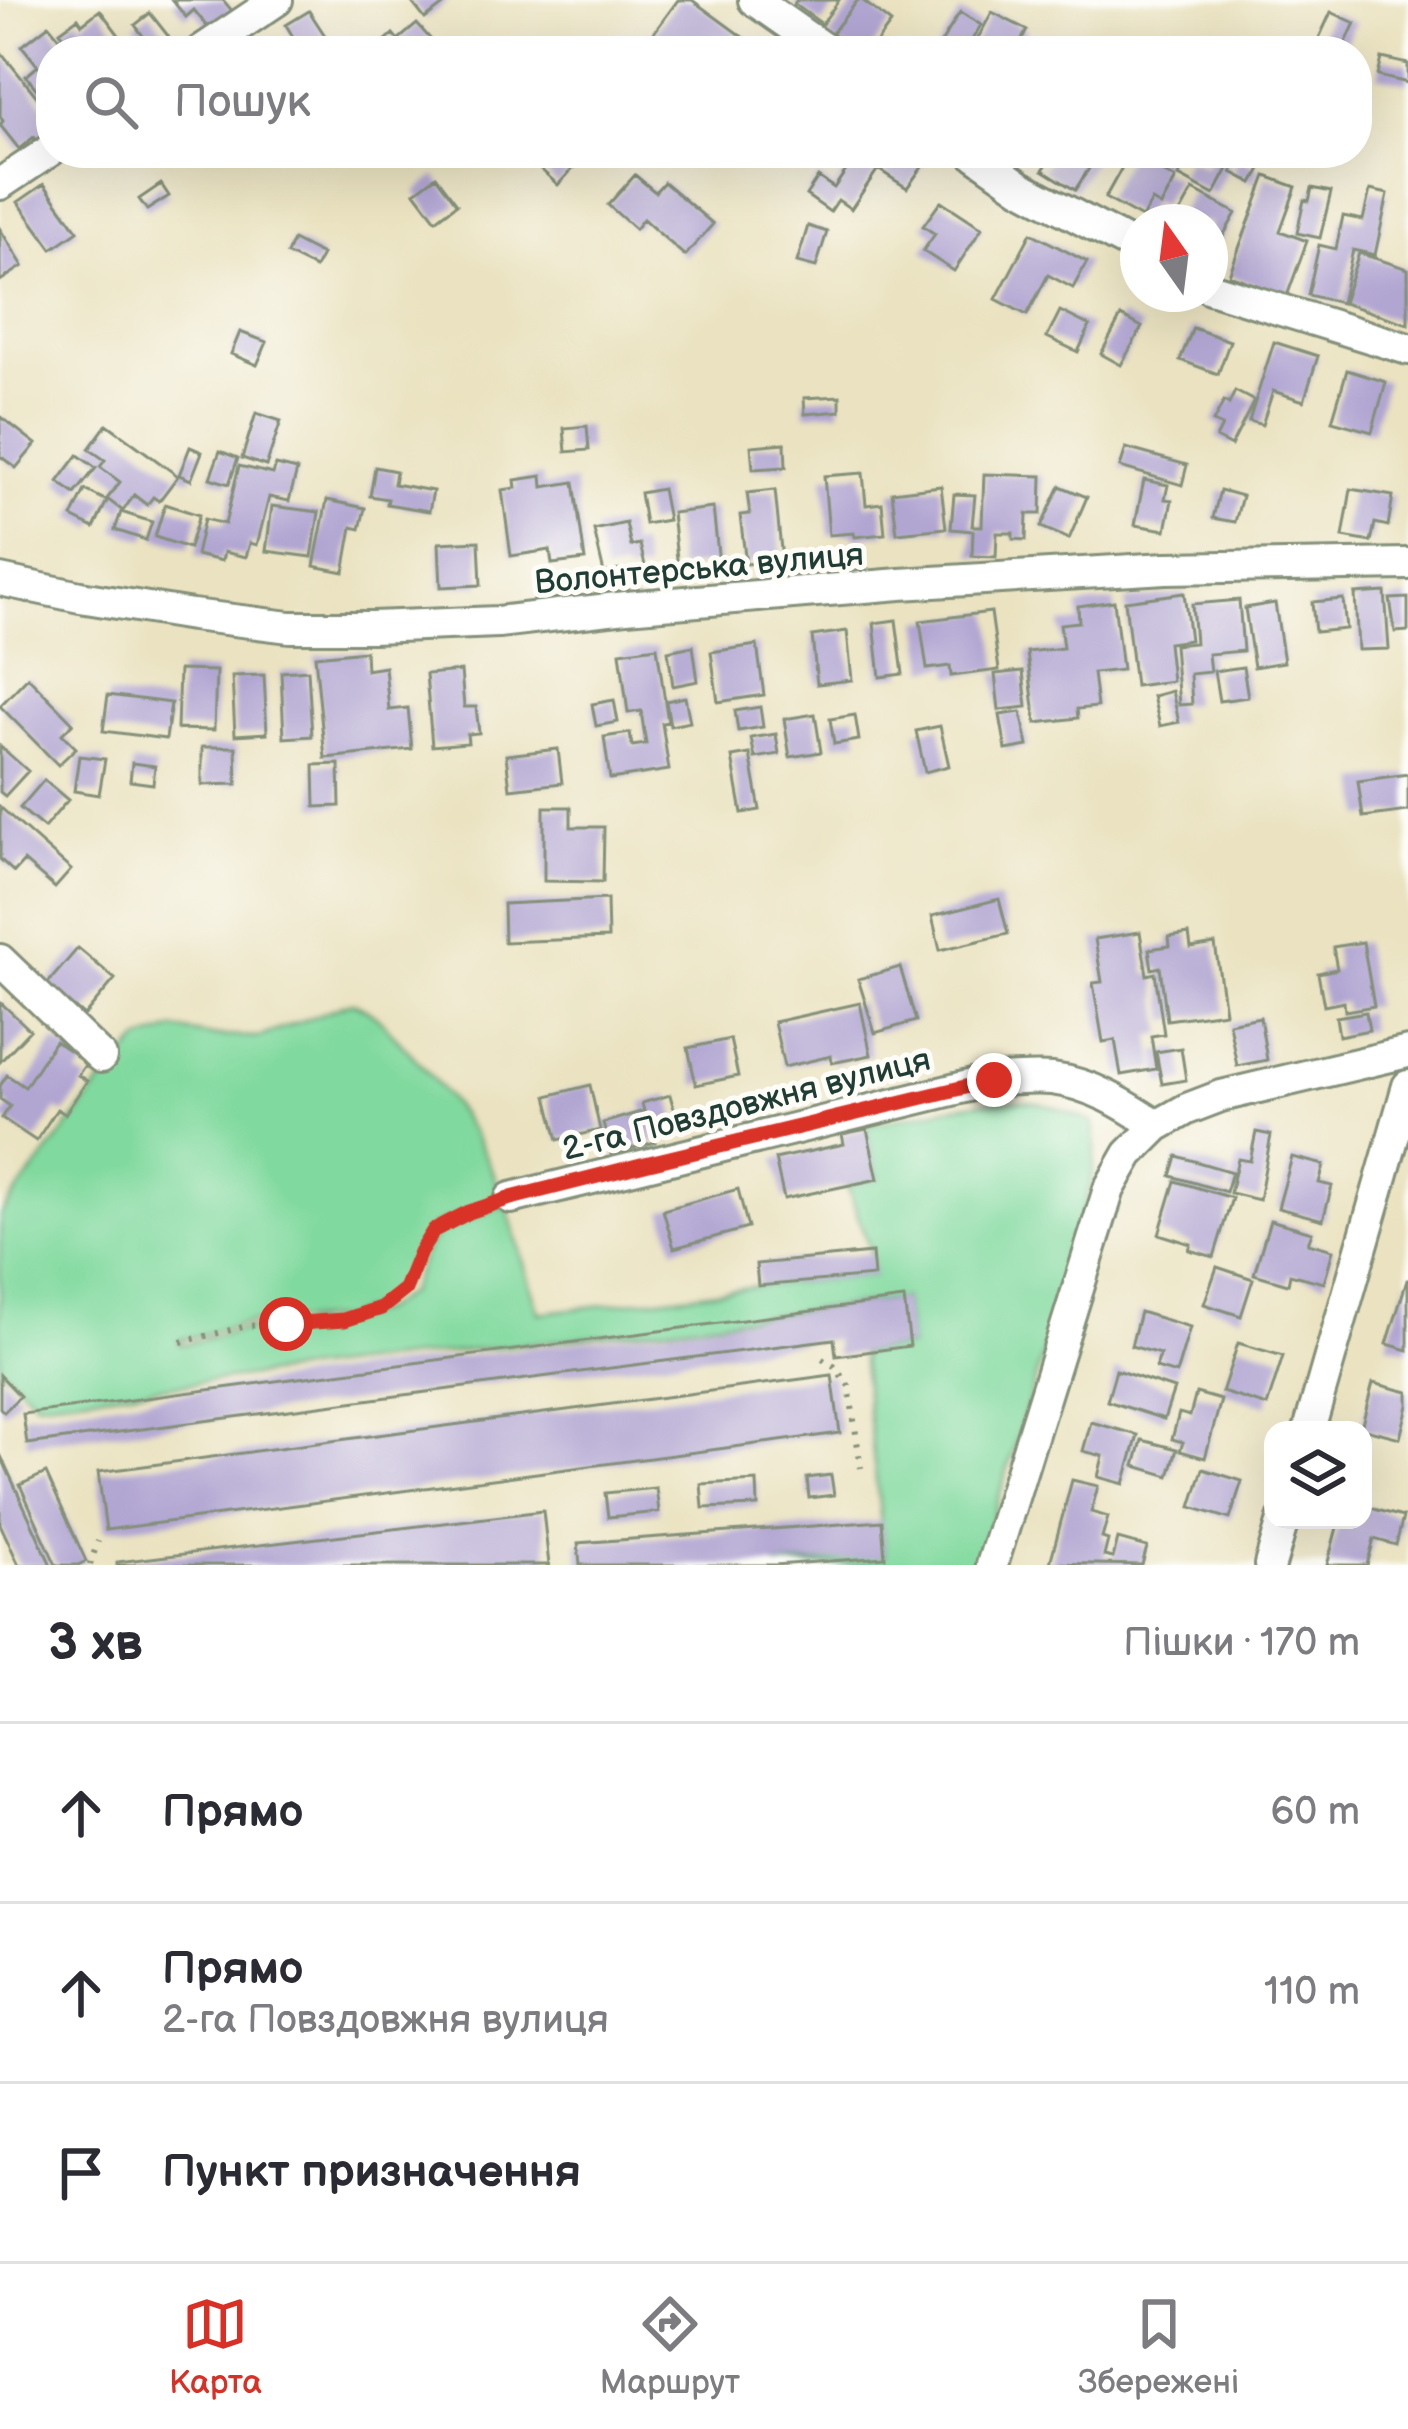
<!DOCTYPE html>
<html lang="uk">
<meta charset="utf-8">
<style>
:root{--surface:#fff;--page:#f7f7f7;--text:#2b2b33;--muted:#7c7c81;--line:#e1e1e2;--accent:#d93025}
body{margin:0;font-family:"Balsamiq Sans",sans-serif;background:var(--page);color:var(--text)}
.controls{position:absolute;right:36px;bottom:36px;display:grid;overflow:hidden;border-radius:24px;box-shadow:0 12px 48px #0002}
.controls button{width:108px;height:108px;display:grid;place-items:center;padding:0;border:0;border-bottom:3px solid var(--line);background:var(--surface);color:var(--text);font:60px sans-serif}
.compass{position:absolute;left:1120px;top:204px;width:108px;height:108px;border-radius:50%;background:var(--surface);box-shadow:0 12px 48px #0002;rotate:346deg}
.stop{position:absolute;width:36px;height:36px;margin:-27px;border:9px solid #d93025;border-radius:50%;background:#fff}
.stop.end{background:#d93025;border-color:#fff;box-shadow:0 3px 12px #0008}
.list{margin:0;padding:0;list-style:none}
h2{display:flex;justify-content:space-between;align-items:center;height:156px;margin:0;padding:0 48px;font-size:51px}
h2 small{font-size:39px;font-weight:400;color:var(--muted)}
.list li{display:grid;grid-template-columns:78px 1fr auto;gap:36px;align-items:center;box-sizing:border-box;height:180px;padding:0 48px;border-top:3px solid var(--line)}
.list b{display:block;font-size:45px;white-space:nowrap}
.list p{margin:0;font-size:39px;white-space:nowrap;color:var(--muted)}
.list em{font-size:39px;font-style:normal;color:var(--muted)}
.icon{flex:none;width:66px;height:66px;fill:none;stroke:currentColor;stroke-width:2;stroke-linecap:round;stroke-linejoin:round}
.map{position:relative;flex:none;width:1408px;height:1565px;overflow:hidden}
.search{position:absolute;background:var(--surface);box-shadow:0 12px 48px #0002;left:36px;right:36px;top:36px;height:132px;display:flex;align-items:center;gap:30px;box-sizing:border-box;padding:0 42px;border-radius:48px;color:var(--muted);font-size:45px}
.sheet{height:696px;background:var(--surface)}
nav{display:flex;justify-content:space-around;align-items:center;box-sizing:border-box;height:168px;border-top:3px solid var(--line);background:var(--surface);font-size:33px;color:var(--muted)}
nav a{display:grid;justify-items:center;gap:6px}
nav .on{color:var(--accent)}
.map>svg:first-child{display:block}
.green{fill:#80d99e;stroke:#508b69;stroke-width:3}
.building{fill:#b1a5d2}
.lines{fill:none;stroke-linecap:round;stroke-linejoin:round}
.minor-casing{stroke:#84907a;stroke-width:36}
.path{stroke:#84907a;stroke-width:6;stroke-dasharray:3 9;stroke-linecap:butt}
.minor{stroke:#fff;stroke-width:30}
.route{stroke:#d93025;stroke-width:15}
.labels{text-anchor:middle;stroke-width:10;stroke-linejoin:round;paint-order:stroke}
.street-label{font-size:33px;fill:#1f3d34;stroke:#fdfcf7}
</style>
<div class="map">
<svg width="1408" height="1565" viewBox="0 0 1408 1565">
<rect width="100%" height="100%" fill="#fdfcf7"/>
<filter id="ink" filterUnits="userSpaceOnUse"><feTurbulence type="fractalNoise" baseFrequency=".00833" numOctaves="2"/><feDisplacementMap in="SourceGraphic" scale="24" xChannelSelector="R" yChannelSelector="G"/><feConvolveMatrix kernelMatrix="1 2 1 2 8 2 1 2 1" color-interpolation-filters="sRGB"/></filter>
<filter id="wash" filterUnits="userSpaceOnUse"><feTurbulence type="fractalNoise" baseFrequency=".004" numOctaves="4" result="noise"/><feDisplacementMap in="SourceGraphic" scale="48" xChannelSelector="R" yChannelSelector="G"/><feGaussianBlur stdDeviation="2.7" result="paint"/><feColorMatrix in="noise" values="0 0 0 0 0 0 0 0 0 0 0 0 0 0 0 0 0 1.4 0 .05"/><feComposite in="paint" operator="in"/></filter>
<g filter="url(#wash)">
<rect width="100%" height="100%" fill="#eae2c0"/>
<path class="green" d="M 351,1002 C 375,1011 385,1025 402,1044 C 445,1089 480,1135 502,1194 L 431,1227 L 415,1251 L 401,1286 L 379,1304 L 344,1318 L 247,1323 L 179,1340 L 180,1345 L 247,1329 L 344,1323 L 383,1310 L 409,1292 L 424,1253 L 437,1234 L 506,1204 L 539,1313 L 758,1286 L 873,1276 L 871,1253 L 847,1185 L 878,1178 L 866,1125 C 916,1116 979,1096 1028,1102 C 1051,1104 1072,1114 1093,1123 C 1102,1164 1083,1208 1073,1248 C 1045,1355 1010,1460 978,1565 L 775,1565 L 885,1556 L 861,1353 L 910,1346 L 904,1299 L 36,1402 L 6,1372 L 0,1370 L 0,1215 L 107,1076 L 140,1041 L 174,1029 L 213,1036 L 260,1037 Z"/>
<g id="blocks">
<path class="building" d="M 172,0 L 223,0 L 233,12 L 210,30 L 194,10 L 186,17 Z
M 410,0 L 450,0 L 425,19 Z
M 678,0 L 692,0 L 751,43 L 745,51 L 686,51 L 676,44 L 671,51 L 658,51 L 647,42 Z
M 797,0 L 839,0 L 822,24 L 794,4 Z
M 858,0 L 862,0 L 891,23 L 870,51 L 847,51 L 829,37 Z
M 100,10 L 131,51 L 75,51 L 60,31 L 78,18 L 82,24 Z
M 309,11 L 335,51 L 278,51 L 295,40 L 286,25 Z
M 960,12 L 981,25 L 965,51 L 936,51 Z
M 992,12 L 1027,30 L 1016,51 L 971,51 Z
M 1331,12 L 1355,23 L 1342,51 L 1313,51 Z
M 150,13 L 180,51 L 142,51 L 139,46 L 146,40 L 135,25 Z
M 417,24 L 441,51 L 379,51 L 377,48 L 393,34 L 398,40 Z
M 49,25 L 68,48 L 51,51 L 51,107 L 26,76 L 38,66 L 22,46 Z
M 0,51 L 51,114 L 51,136 L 40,145 L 34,137 L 19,149 L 0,125 L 3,121 L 0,116 Z
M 1382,58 L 1408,64 L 1408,83 L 1378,76 Z
M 547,153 L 557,153 L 561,156 L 564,153 L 587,153 L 558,185 L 536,165 Z
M 858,153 L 919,153 L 928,159 L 907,188 L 878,169 L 851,209 L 838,200 L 830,212 L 806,195 L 818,177 L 834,188 Z
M 1054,153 L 1099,153 L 1075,190 L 1043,170 Z
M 1130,153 L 1169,153 L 1159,170 L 1176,179 L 1161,206 L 1152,201 L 1142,218 L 1105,198 Z
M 1204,153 L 1228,153 L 1224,162 L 1230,165 L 1214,195 L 1179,176 L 1188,158 L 1205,167 L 1211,157 Z
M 1239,158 L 1261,169 L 1253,183 L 1232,172 Z
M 635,175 L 655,192 L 664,182 L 713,224 L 685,256 L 643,219 L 635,229 L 608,205 Z
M 436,176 L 457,204 L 436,220 L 415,192 Z
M 1266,176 L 1296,187 L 1280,231 L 1307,241 L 1287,296 L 1229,275 Z
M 44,184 L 78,231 L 52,249 L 18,202 Z
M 161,184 L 169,196 L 147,210 L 139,199 Z
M 1312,188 L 1331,192 L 1320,238 L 1297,233 L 1304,200 L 1309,201 Z
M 1193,190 L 1236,213 L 1218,245 L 1210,239 L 1210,222 L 1175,222 Z
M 1370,190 L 1388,194 L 1375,255 L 1353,250 L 1341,303 L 1308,295 L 1319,245 L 1336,249 L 1343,216 L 1363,220 Z
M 941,201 L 982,228 L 954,271 L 923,251 L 935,234 L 923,226 Z
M 808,226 L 827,232 L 816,267 L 797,262 Z
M 0,229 L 23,266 L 0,281 Z
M 1031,233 L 1087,262 L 1073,288 L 1048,275 L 1027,315 L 996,299 Z
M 293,240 L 322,255 L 315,268 L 287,254 Z
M 1359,253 L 1408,269 L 1408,324 L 1343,303 Z
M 1060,311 L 1090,326 L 1078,352 L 1047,337 Z
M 1121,316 L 1142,327 L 1121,365 L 1101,354 Z
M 1193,328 L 1230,341 L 1218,374 L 1180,360 Z
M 240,332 L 267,342 L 257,365 L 231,354 Z
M 1274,342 L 1318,356 L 1304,401 L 1273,391 L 1262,425 L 1249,421 Z
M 1347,370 L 1386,382 L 1372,432 L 1332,421 Z
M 1235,391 L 1254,401 L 1231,446 L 1216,438 L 1222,426 L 1213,422 L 1224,401 L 1229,404 Z
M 840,396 L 840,411 L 805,414 L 804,398 Z
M 256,413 L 281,421 L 266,466 L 242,458 Z
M 0,416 L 36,444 L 16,468 L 0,456 Z
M 107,424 L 178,476 L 159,501 L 153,497 L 147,505 L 134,495 L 123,511 L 107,499 L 120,482 L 100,467 L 105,460 L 89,449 Z
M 587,426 L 589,450 L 566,452 L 564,428 Z
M 785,443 L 786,467 L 753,469 L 751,446 Z
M 190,447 L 202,452 L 191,480 L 179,475 Z
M 1126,448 L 1187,465 L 1182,485 L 1120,467 Z
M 220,451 L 238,458 L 229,484 L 210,478 Z
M 78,455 L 96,468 L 75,494 L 58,482 Z
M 276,465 L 297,470 L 289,501 L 269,497 L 257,545 L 250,543 L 246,557 L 224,552 L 222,561 L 196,555 L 204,519 L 225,524 L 239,466 L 273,474 Z
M 375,467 L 396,471 L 394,484 L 433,491 L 429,511 L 387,504 L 388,499 L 370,496 Z
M 863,473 L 866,505 L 882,503 L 885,534 L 855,537 L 854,533 L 829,535 L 824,476 Z
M 984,474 L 1042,476 L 1041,514 L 1027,514 L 1026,540 L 1013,539 L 1013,533 L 997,533 L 996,557 L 972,556 L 973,531 L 951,529 L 954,494 L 975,495 L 972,526 L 982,526 Z
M 542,476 L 543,487 L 574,482 L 585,560 L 552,564 L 550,550 L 511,556 L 502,490 L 516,488 L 515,480 Z
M 1144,480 L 1168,485 L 1165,499 L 1172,500 L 1166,530 L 1135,525 Z
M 941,486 L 946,528 L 897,533 L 892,492 Z
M 1060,486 L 1087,497 L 1069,539 L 1041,527 Z
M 662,489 L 668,520 L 645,524 L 640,493 Z
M 1351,489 L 1393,496 L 1388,526 L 1375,523 L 1371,542 L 1343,537 Z
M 85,490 L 107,501 L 94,528 L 72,517 Z
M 775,490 L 782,560 L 746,564 L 740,515 L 750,514 L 747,493 Z
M 1220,490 L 1242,496 L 1235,522 L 1213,518 Z
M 327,500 L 365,508 L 360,529 L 352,527 L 344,572 L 314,566 Z
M 165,504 L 199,515 L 189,548 L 155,537 Z
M 272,506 L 319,512 L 312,557 L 266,551 Z
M 713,508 L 719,563 L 678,568 L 672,513 Z
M 121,512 L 152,522 L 146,540 L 115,530 Z
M 626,523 L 631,546 L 640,544 L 646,570 L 626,574 L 625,569 L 604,573 L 594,530 Z
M 479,541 L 481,585 L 441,587 L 439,543 Z
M 1385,592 L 1389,649 L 1358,650 L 1355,594 Z
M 1184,593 L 1190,640 L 1168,643 L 1172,681 L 1135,686 L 1125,601 Z
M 1408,598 L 1408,631 L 1395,632 L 1390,599 Z
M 1343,599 L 1346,629 L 1315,632 L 1312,602 Z
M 1239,600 L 1243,651 L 1208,654 L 1210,672 L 1190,674 L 1192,704 L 1179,705 L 1174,645 L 1195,643 L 1192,604 Z
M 1114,601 L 1122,670 L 1093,673 L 1097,707 L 1077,709 L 1078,718 L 1036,723 L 1027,652 L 1063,648 L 1060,624 L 1079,622 L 1078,606 Z
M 1275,603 L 1284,662 L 1254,667 L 1245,608 Z
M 991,612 L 999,670 L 951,676 L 950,666 L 927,669 L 920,621 Z
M 896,620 L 903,674 L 880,677 L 874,623 Z
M 847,631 L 852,680 L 817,684 L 812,636 Z
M 757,645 L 764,695 L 718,702 L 711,652 Z
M 693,646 L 698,681 L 673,686 L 668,651 Z
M 657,647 L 668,722 L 662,723 L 669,770 L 610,779 L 604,737 L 630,733 L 632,746 L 646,744 L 641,711 L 628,713 L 620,652 Z
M 365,651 L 366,670 L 385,667 L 389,710 L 408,708 L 412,749 L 325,758 L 315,656 Z
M 1243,667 L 1248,697 L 1219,701 L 1214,671 Z
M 179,670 L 216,671 L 214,730 L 177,729 Z
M 308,670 L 312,736 L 284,738 L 281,672 Z
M 461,671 L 464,707 L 476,707 L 479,733 L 467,734 L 468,743 L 432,746 L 426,674 Z
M 1023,671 L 1027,707 L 999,710 L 995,674 Z
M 264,675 L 267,733 L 235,735 L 232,676 Z
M 28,677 L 73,723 L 62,734 L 76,748 L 58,765 L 0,706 Z
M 1172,691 L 1179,722 L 1160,726 L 1153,696 Z
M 108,695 L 171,703 L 166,739 L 103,731 Z
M 685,697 L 690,722 L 670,726 L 666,701 Z
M 614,700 L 618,722 L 596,726 L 592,704 Z
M 760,707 L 763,727 L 738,731 L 735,711 Z
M 1021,712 L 1028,746 L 1006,750 L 1000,715 Z
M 815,714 L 821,752 L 790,757 L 784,719 Z
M 855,715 L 859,740 L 834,744 L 830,719 Z
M 940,726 L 949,766 L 925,772 L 916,731 Z
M 776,734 L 779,754 L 755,758 L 751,738 Z
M 0,746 L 28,771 L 5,796 L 0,792 Z
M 202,747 L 236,747 L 237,784 L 202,785 Z
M 558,749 L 562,783 L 510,789 L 506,755 Z
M 750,754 L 760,810 L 742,813 L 732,757 Z
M 79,756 L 105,759 L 99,795 L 74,791 Z
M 132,763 L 155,766 L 153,784 L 130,781 Z
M 339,764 L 340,806 L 315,807 L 314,765 Z
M 1408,774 L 1408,811 L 1363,817 L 1358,781 Z
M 44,780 L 68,800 L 44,828 L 20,808 Z
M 0,807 L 71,870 L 55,888 L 24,861 L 14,872 L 0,859 Z
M 544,807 L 571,807 L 571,827 L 604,827 L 603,882 L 544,881 Z
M 607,899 L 608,938 L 504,942 L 503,904 Z
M 999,899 L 1008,934 L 940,950 L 932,916 Z
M 1140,932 L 1147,975 L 1155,973 L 1164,1034 L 1151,1036 L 1156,1069 L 1121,1075 L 1115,1040 L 1103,1042 L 1093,983 L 1102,982 L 1095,939 Z
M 1189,934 L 1191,948 L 1215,944 L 1225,1012 L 1167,1020 L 1160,967 L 1152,969 L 1149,949 L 1170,946 L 1169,937 Z
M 1363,942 L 1374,1006 L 1345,1011 L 1344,1002 L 1324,1006 L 1318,973 L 1337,969 L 1333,947 Z
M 78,948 L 115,979 L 84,1016 L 47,984 Z
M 900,967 L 916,1021 L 875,1033 L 858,979 Z
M 0,1002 L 30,1030 L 0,1062 Z
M 860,1003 L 871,1055 L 832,1063 L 831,1056 L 784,1067 L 774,1022 Z
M 1366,1012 L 1369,1030 L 1339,1036 L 1336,1017 Z
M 1260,1017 L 1267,1060 L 1237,1066 L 1229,1023 Z
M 730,1039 L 738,1076 L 696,1085 L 688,1048 Z
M 55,1041 L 87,1062 L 78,1075 L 87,1081 L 65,1114 L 57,1109 L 36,1141 L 2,1118 L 10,1106 L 0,1099 L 0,1086 L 7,1075 L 25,1087 Z
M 1181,1048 L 1186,1080 L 1162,1084 L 1156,1052 Z
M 590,1085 L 600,1130 L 558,1140 L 547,1096 Z
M 670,1095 L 678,1124 L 652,1131 L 655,1142 L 611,1154 L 603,1123 L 644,1111 L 642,1103 Z
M 867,1129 L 878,1179 L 784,1199 L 775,1159 L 844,1144 L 842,1134 Z
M 1256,1132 L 1271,1135 L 1259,1200 L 1230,1193 L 1238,1159 L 1250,1161 Z
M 1177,1156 L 1232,1172 L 1226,1192 L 1171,1176 Z
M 1292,1157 L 1324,1165 L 1319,1183 L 1332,1186 L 1323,1220 L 1278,1208 Z
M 1175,1181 L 1232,1198 L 1214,1257 L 1189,1250 L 1191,1244 L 1159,1234 Z
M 738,1189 L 748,1228 L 674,1248 L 663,1210 Z
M 1270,1220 L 1312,1232 L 1308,1243 L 1333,1250 L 1324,1283 L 1290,1274 L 1288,1284 L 1254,1274 Z
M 872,1253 L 874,1276 L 758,1286 L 756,1264 Z
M 1217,1267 L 1253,1279 L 1241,1316 L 1204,1304 Z
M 1407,1280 L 1408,1280 L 1408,1350 L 1387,1344 Z
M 904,1299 L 910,1346 L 836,1356 L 834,1339 L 27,1444 L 23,1414 Z
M 1140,1312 L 1190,1327 L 1176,1374 L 1156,1368 L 1160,1354 L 1131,1346 Z
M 1238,1343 L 1283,1356 L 1267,1406 L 1222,1392 Z
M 1116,1370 L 1174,1389 L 1164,1419 L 1107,1401 Z
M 0,1375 L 20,1396 L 4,1412 L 0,1408 Z
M 832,1375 L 840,1433 L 106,1530 L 98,1472 Z
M 1373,1383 L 1408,1392 L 1408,1405 L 1400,1438 L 1361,1428 Z
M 1196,1393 L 1221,1400 L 1205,1458 L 1180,1451 L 1183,1442 L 1172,1439 L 1179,1413 L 1190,1416 Z
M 1091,1422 L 1138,1435 L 1124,1484 L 1098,1477 L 1103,1456 L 1083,1451 Z
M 1142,1440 L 1177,1449 L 1169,1476 L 1135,1466 Z
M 0,1454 L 51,1565 L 19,1565 L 0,1524 Z
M 1203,1469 L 1242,1481 L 1230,1519 L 1191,1507 Z
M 46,1473 L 86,1561 L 78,1565 L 56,1565 L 20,1485 Z
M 831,1475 L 834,1495 L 809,1498 L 807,1478 Z
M 1072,1480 L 1098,1486 L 1091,1512 L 1108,1517 L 1102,1538 L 1108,1540 L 1104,1556 L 1113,1558 L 1118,1539 L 1147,1547 L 1142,1565 L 1050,1563 Z
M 757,1481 L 758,1506 L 703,1508 L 701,1484 Z
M 656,1488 L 659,1512 L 608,1517 L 605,1493 Z
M 1363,1506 L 1403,1517 L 1396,1545 L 1374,1539 L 1367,1565 L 1327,1565 L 1339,1520 L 1363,1520 Z
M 543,1511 L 549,1565 L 117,1565 L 117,1562 Z
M 882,1521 L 885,1557 L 775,1565 L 580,1565 L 578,1543 Z"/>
</g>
</g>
<g filter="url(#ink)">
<use href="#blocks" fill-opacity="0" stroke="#84907a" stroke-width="3"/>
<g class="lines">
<defs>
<path id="minor" d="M 754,0 L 827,51
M 201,51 L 277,0
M 973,153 L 1021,187 L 1138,249
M 0,184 L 51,150
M 1210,288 L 1408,349
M 0,580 L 80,597 L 192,615 L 290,627 L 372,627 L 498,622 L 626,607 L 900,584 L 1166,568 L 1408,564
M 0,960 L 101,1057
M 511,1198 L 993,1080 C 1012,1080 1033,1077 1052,1079 C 1092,1084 1124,1104 1157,1126
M 1309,1430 L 1408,1086
M 992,1565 L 1109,1189 L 1129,1154 L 1157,1126 L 1187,1109 L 1221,1096 L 1408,1052
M 1270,1565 L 1283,1520"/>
</defs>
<use href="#minor" class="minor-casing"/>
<path class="path" d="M 181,1342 L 247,1326 L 344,1320 L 381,1308 L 405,1289 L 420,1252 L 434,1230 L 485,1207
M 822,1359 L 834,1366 L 849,1386 L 861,1468
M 90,1565 L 98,1541"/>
<use href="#minor" class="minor"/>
</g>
</g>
<g class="lines" filter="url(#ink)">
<path class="route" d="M 286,1324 L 344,1320 L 381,1308 L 405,1289 L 420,1252 L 434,1230 L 469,1212 L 511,1198 L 645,1164 L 994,1080"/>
</g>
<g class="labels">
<g class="street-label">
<text transform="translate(699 567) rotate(-5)" y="12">Волонтерська вулиця</text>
<text transform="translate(746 1103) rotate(-14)" y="12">2-га Повздовжня вулиця</text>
</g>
</g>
</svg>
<div class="controls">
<button><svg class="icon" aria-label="layers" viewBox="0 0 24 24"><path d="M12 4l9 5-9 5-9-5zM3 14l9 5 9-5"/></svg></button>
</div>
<svg class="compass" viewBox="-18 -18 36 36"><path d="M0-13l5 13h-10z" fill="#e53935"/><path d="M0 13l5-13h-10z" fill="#7c7c81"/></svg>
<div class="stop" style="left:286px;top:1324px"></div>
<div class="stop end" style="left:994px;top:1080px"></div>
<div class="search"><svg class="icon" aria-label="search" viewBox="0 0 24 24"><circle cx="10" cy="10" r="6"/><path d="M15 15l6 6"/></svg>Пошук</div>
</div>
<section class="sheet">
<h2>3 хв<small>Пішки · 170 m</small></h2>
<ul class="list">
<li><svg class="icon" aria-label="ahead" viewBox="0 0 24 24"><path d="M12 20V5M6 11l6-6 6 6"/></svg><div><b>Прямо</b></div><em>60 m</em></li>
<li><svg class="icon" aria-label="ahead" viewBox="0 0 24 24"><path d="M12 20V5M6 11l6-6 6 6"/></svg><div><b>Прямо</b><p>2-га Повздовжня вулиця</p></div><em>110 m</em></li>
<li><svg class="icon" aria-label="arrive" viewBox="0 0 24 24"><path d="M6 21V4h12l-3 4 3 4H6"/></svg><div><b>Пункт призначення</b></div></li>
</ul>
</section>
<nav>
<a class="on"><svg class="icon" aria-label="map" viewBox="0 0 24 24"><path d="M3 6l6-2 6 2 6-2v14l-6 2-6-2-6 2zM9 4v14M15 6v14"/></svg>Карта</a>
<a><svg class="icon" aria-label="directions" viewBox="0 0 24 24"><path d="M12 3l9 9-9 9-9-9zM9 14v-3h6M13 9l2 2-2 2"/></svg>Маршрут</a>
<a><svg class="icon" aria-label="saved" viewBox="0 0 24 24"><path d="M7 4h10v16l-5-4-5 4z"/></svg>Збережені</a>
</nav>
